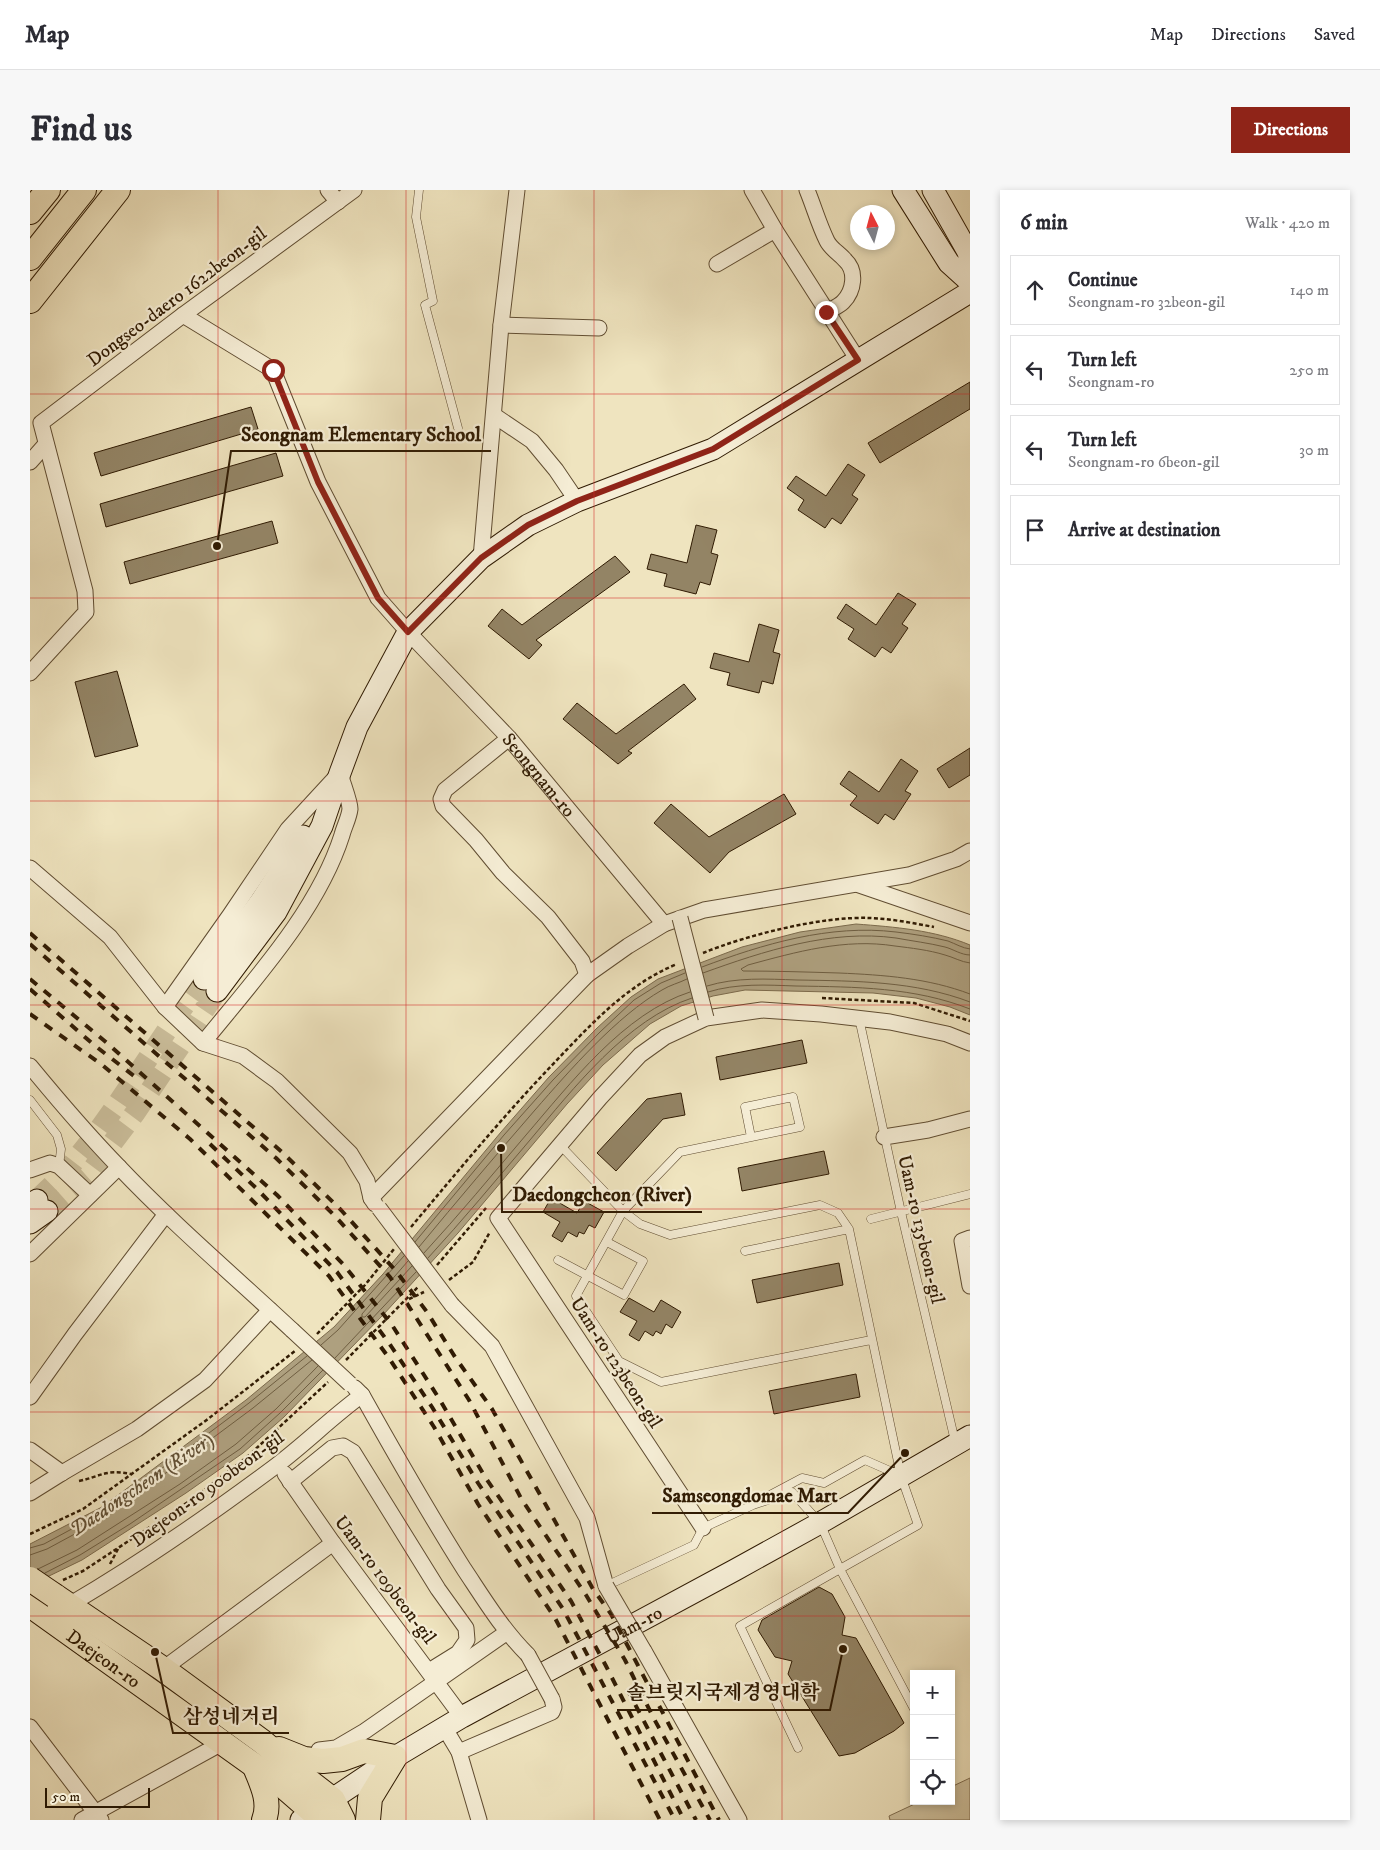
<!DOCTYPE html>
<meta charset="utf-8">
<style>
:root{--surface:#fff;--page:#f7f7f7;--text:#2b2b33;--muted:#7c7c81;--line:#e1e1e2;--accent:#8f2418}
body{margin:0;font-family:"IM FELL DW Pica","Noto Serif KR",serif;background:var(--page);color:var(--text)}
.controls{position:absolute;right:15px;bottom:15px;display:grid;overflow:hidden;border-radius:0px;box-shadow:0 2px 8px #0003}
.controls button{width:45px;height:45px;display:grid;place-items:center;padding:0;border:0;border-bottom:1px solid var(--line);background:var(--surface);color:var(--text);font:25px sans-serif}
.compass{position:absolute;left:820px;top:15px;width:45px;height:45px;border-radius:50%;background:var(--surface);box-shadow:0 2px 8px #0003;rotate:354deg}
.scale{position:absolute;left:15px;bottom:12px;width:105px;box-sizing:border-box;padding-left:5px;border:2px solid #301b03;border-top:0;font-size:14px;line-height:18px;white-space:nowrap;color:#301b03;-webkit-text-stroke:4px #f5edd5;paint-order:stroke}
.stop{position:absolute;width:15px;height:15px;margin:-11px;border:4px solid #8f2418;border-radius:50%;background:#fff}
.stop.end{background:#8f2418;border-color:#fff;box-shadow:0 1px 5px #0008}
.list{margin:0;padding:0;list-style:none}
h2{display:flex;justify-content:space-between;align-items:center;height:65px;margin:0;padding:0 20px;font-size:21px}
h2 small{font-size:16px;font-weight:400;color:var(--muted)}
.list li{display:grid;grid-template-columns:32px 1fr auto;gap:15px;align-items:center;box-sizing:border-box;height:70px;margin:0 10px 10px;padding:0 10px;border:1px solid var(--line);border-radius:0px}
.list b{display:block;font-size:19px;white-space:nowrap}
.list p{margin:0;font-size:16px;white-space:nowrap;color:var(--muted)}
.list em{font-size:16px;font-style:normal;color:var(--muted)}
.icon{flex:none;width:28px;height:28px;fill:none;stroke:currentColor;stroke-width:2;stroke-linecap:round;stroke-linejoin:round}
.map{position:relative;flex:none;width:940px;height:1630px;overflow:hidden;border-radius:0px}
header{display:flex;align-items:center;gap:30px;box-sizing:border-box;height:70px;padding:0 25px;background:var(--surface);border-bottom:1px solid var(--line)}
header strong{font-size:24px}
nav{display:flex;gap:28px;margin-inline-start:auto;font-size:18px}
.intro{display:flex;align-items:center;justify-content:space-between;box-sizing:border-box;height:120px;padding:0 30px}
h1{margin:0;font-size:35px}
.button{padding:12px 22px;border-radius:0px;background:var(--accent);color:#fff;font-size:18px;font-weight:700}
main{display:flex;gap:30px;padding:0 30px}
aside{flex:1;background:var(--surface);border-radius:0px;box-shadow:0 2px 8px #0003}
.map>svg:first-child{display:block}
.green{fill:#cfc29f;stroke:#806e51}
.water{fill:#aea07f;stroke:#7c6b4d}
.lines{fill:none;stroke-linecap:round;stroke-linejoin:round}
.shore{stroke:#6f5e41;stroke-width:1}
.building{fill:#938465;stroke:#301b03}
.secondary-tunnel{stroke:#c9bc99;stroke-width:21;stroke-dasharray:21 11;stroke-linecap:butt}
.service-casing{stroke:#604d32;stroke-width:9}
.minor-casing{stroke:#604d32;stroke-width:17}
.secondary-casing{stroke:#301b03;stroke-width:23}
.primary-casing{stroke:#301b03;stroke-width:26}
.path{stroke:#301b03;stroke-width:2.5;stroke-dasharray:4 2.5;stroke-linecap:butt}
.service{stroke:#f5edd5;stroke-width:8}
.minor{stroke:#f5edd5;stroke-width:15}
.secondary{stroke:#f5edd5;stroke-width:21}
.primary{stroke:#efe4bf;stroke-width:24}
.rail{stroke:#301b03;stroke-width:4;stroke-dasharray:9 9;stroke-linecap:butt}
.minor-bridge-casing{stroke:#604d32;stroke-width:17;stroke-linecap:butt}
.primary-bridge-casing{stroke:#301b03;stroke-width:26;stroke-linecap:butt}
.minor-bridge{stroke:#f5edd5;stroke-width:15}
.primary-bridge{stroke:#efe4bf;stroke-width:24}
.route{stroke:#8f2418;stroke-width:6}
.grid{fill:none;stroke:#d62828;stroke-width:1;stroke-opacity:0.55}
.labels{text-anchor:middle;stroke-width:4.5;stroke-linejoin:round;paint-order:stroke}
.street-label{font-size:19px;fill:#301b03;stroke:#f5edd5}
.water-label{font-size:20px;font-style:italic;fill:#625035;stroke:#f5edd5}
.leader{fill:none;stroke:#301b03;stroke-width:2}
.callout-dot{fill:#301b03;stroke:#f5edd5;stroke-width:2}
.callout-label{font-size:20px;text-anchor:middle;font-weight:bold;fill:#301b03;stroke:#f5edd5;stroke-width:4.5;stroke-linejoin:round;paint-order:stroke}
</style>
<header>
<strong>Map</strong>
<nav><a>Map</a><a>Directions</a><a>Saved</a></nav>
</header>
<div class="intro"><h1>Find us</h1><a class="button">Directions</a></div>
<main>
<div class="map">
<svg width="940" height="1630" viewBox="0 0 940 1630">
<rect width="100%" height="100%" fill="#efe4bf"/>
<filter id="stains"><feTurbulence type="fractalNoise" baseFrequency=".004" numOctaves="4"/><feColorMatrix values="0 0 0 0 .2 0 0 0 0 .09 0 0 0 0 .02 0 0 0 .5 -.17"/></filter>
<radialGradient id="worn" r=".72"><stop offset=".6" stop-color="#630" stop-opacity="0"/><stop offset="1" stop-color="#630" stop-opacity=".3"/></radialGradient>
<path class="green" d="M 940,1588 L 940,1630 L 860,1630 L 859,1626 L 891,1611 L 921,1611 L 921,1597 Z"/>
<path class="water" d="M 826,734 C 865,737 904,740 940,755 L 940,825 L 920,817 L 886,808 L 843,803 L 715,800 L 683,806 L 651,816 L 620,834 L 573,875 L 537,914 L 428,1043 L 353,1125 L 254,1227 L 213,1263 L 156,1303 L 52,1370 L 17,1387 L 0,1394 L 0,1354 L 72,1317 L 216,1210 L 304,1137 L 353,1084 L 471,942 L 519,887 L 567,838 L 601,807 L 628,789 L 712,757 L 770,742 Z"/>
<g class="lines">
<path class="shore" d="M 940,773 C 931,772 923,767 915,765 C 899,760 881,758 865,756 C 815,748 766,762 718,775 L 711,779 L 713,781 C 745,781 777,782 809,783 C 854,785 898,788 940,804
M 672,777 C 733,754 800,734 866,742 C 883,744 902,747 918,751 C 926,754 932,758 940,759
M 673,783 C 734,761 801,739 866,748 C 882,751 899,753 915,757 C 923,759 931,765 940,765
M 677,796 C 706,787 737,789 767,790 C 826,791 885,791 940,812
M 678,802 C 707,793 737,795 766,796 C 826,797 884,797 940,819
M 385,1052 L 474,945 L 523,890 L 570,842 L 604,810 L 631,793 L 655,783
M 389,1057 C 427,1011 466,965 505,920 C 540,880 587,826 632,800 C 640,795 649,793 657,789
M 394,1063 C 429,1025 462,985 496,945 C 540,894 594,823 660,802
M 398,1068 C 433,1030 466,990 500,950 C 543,899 597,829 662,808
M 378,1071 L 332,1124 L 332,1127 L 335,1127 L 382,1076
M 291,1155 L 308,1140 L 374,1066
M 305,1168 L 386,1082
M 0,1358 L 14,1354 L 75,1321 L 219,1213 L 277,1166
M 0,1365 L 17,1359 L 78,1326 L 223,1218 L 282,1170
M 8,1379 L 47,1360 L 150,1294 L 206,1254 L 246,1219 L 288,1176
M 15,1383 L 50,1365 L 100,1334 L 210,1259 L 250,1223 L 293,1180"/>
</g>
<path class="building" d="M 940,192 L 940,219 L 850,273 L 838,253 Z
M 221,217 L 228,239 L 71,286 L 64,263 Z
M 246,263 L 253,286 L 76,337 L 70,314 Z
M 818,274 L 835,285 L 822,305 L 828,309 L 811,334 L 802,328 L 795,338 L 768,320 L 774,310 L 757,298 L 766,286 L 796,306 Z
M 242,331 L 248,353 L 100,394 L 94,372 Z
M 666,335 L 687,340 L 681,363 L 688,365 L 680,395 L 670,392 L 666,404 L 634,396 L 637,384 L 617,379 L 621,364 L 657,373 Z
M 585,366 L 600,382 L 506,450 L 512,455 L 499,469 L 458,436 L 472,419 L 492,435 Z
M 868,403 L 886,414 L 872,434 L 878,438 L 861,463 L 852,457 L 845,467 L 818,449 L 824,439 L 807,428 L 816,414 L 846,435 Z
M 729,434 L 749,440 L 743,462 L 750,464 L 743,494 L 732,491 L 729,503 L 697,495 L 700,483 L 680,478 L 684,463 L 719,472 Z
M 87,481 L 108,556 L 65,567 L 45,492 Z
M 654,494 L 666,509 L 598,561 L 602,563 L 588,574 L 533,529 L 547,513 L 586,544 Z
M 940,558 L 940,585 L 919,598 L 907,579 Z
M 871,569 L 888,581 L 875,601 L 881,604 L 864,630 L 855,624 L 848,634 L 820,615 L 827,606 L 810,594 L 819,581 L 849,602 Z
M 754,604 L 766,624 L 699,662 L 680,683 L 624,633 L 641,614 L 679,647 Z
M 772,850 L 777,873 L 690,890 L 686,867 Z
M 651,903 L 655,925 L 633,929 L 586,981 L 567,963 L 617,909 Z
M 794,961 L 799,984 L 712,1001 L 708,978 Z
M 521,1008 L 547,1023 L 554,1011 L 574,1022 L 565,1038 L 559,1035 L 554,1044 L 549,1042 L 547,1047 L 538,1042 L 532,1052 L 522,1046 L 530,1032 L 513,1022 Z
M 809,1073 L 813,1095 L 727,1113 L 722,1090 Z
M 599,1108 L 624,1122 L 631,1110 L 651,1122 L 642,1138 L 636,1134 L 631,1144 L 626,1141 L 623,1146 L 615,1141 L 609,1151 L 599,1145 L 607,1131 L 590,1122 Z
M 826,1184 L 830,1207 L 744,1224 L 739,1201 Z
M 789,1397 L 802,1404 L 815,1427 L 812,1445 L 826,1448 L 874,1533 L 864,1541 L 825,1563 L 809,1566 L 758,1484 L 762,1471 L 745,1467 L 728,1440 L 732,1430 Z"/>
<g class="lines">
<path class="secondary-tunnel" d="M 7,1010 C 20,997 35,984 46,969 C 93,912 129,847 174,789
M 17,1021 L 58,985 L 105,923 L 187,801"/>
<defs>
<path id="service" d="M 389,0 L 386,27 L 403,111 L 395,115 L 428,238
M 829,828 L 871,1022 L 925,1251
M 0,910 L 27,945 L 31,959 L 29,976
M 721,947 L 715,917 L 763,907 L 770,937 L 650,962 L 593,1021 L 546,1106 L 589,1171 L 631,1192 L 841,1150
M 530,955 L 593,1021 L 610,1034 L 640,1045 L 790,1015 L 808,1023 L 819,1039 L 871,1286 L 888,1335 L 810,1379 L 884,1519
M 841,1029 L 940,1004
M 715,1061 L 819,1039
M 528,1070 L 594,1105 L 613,1071 L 577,1052
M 740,1305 L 772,1288 L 794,1293 L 835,1270 L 867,1284
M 576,1396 L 664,1355 L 673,1338 L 723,1315 L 762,1302 L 790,1333 L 810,1379 L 710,1436 L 768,1558"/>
<g id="minor">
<path d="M 298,0 L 308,12"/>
<path d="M 722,0 L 745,40 L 828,170"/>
<path d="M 777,0 C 784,17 789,35 797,51 C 801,59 809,63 815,70 C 827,81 824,101 813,112 C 809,116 802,119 797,122"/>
<path d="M 687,74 L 745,40"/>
<path id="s1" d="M 153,125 L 243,180 L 288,292 L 348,408 L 378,442 L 479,548 L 634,734"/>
<path d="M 471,135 L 569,138"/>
<path d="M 465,226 L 502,251 L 526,280 L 547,311"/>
<path d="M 0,272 L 16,254"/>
<path d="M 451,368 L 471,135 L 487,0"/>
<path d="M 0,483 L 56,422 L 55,401 L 11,233 L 153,125 L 324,0"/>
<path d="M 479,548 L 415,600 L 411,609 L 413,616 L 446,650 L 473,683 L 518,727 L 552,771 L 557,785"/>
<path d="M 0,678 L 80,747 L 135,817 L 173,853 L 213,866 L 247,891 L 320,963 L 337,991 L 341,1008 L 345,1014"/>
<path d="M 829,695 L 940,733"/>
<path d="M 135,817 L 200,725 L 258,639 L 305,588"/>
<path d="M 173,853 C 223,791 288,721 312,645 C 314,637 319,628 320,619 C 320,611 312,592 310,583"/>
<path d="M 0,876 C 28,910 57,944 88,976 C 143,1034 204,1086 262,1140"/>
<path d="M 854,947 L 898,940 L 940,929"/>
<path d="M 0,980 L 20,973 L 29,976 L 60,1005"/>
<path d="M 341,1008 L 557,785 L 598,756 L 634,734 L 674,720 L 879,685 L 926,669 L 940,661"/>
<path d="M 940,1048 L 932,1051 L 940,1096"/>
<path d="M 0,1064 L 89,977"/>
<path d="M 422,1115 L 462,1156 L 557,1328 L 576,1396"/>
<path d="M 325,1198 L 332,1205 C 365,1264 398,1322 434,1379 C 454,1409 472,1439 498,1465"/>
<path d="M 0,1207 L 45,1144 L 136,1024"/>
<path d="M 0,1260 L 32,1283"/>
<path d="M 255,1284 L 303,1353 L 432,1527"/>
<path d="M 260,1292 L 302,1258 L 313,1256 L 323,1262 L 408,1399 L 436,1438 L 437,1450 L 428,1463 L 399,1481"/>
<path d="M 0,1303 L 32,1283 L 107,1239 L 175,1190 L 240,1120"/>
<path d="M 673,1338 L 468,1028 L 570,908 L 610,865 L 635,847 L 676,828 L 732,820 L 791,824 L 860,832 L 917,844 L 940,853"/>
<path d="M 39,1415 C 111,1373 180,1325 247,1275 C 276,1253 302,1227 332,1205"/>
<path d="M 614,1461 L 709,1630"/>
<path d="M 133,1479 L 303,1353"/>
<path d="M 0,1537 L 71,1630"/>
<path d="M 414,1537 L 429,1562 L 449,1630"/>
<path d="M 289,1560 L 306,1558 L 335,1541 L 476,1443"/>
<path d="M 429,1562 L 522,1522 L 524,1517 L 522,1509"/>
<path d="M 52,1630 L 192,1553"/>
</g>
<g id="secondary">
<path d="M 873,0 L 919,73 L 940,92"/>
<path d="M 903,0 L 938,62 L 940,71"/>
<path d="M 174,789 L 231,711 L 273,646"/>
<path d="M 187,801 L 246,722 L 292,636 L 310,583 L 327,537 L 378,442 L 451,368 L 498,335 L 547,311 L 683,259 L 940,102"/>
<path d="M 0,1015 L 7,1010"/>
<path d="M 0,1033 L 17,1021"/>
<path id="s2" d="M 271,1630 L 365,1567 L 432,1527 L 705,1380 L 790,1333 L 940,1246"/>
</g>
<g id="primary">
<path d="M 0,22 L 18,0"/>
<path d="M 0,68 L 54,0"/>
<path d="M 0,111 L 88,0"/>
<path d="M 25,1406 L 133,1479 L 234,1553 L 272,1586 L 303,1610 L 313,1630"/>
<path id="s3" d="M 0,1415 L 253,1596 L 283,1622 L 288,1630"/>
<path d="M 249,1559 L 274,1569 L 293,1571 L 312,1569 L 334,1561 L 365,1567 L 340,1608 L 338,1630"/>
<path d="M 225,1577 C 232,1594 241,1612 234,1630"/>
</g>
</defs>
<use href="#service" class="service-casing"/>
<use href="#minor" class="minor-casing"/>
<use href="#secondary" class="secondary-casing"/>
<use href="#primary" class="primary-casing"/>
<path class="path" d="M 673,763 C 717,745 792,726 840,728 C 862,729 883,733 904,737
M 792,808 L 884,813 L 940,831
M 381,1037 C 428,981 475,924 526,871 C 562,833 598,794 647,774
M 407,1075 L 456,1018
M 419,1090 L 443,1072 L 460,1042
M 379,1109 L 394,1102
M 287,1144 L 335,1095 L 364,1059
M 316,1170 L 389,1096
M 49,1291 C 72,1286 75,1279 101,1284
M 0,1344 L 53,1319 L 178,1229 L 265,1161
M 80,1374 L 88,1359
M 33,1390 L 53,1381 L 161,1310 L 217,1267 L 298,1192"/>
<use href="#service" class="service"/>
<use href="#minor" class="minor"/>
<use href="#secondary" class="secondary"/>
<use href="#primary" class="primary"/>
<path class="rail" d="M 0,743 L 252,962 L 311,1020 L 366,1081 L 397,1122 L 425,1167 L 462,1219 L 563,1399 L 581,1424 L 689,1630
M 0,754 L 246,968 L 305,1026 L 360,1087 L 439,1210 L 492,1310 L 556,1405 L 595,1470 L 623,1527 L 680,1630
M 0,789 L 77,853 L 247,1005 L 313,1074 L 362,1135 L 410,1210 L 455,1287 L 541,1411 L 576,1476 L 654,1630
M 0,799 L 64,855 L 108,889
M 0,824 L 71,874 L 160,949 L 299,1086 L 359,1168 L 404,1237 L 448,1314 L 525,1428 L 630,1630
M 180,954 L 227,999 L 307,1082 L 361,1156 L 402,1217 L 448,1293 L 533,1419 L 645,1630
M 597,1499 L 666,1630"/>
<defs>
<path id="minor-bridge" d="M 650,728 L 676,828
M 349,1018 L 422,1115
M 262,1140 L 320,1194
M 576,1396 L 614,1461
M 498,1465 L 522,1509"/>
<path id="primary-bridge" d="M 0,1389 L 25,1406"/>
</defs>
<use href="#minor-bridge" class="minor-bridge-casing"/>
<use href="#primary-bridge" class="primary-bridge-casing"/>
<use href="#minor-bridge" class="minor-bridge"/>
<use href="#primary-bridge" class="primary-bridge"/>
</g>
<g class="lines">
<path class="route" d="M 243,180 L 288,292 L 348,408 L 378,442 L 451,368 L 498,335 L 547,311 L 683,259 L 828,170 L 796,122"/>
</g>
<path class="grid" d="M 188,0 L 188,1630M 376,0 L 376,1630M 564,0 L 564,1630M 752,0 L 752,1630M 0,204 L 940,204M 0,408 L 940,408M 0,611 L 940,611M 0,815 L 940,815M 0,1019 L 940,1019M 0,1222 L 940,1222M 0,1426 L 940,1426"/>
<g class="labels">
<g class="street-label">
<text transform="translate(146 106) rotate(-37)" y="7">Dongseo-daero 1622beon-gil</text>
<text dy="7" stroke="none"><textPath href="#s1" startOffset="596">Seongnam-ro</textPath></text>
<text transform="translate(892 1039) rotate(77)" y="7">Uam-ro 135beon-gil</text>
<text transform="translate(587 1172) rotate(57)" y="7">Uam-ro 123beon-gil</text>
<text transform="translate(177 1298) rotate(-36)" y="7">Daejeon-ro 900beon-gil</text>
<text transform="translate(356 1389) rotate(53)" y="7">Uam-ro 109beon-gil</text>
<text dy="7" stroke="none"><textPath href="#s2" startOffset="386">Uam-ro</textPath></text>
<text dy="7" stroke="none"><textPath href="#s3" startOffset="91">Daejeon-ro</textPath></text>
</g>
<g class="water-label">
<text transform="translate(111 1294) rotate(-34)" y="7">Daedongcheon (River)</text>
</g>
</g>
<path class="leader" d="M187 356L201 261H461M471 958L472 1022H672M875 1263L818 1323H622M813 1459L800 1520H587M125 1462L143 1543H259"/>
<g class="callout-dot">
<circle cx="187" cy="356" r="5"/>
<circle cx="471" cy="958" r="5"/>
<circle cx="875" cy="1263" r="5"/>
<circle cx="813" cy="1459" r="5"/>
<circle cx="125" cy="1462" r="5"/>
</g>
<g class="callout-label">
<text x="331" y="251">Seongnam Elementary School</text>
<text x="572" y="1011">Daedongcheon (River)</text>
<text x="720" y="1312">Samseongdomae Mart</text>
<text x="693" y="1509">솔브릿지국제경영대학</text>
<text x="201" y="1533">삼성네거리</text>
</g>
<rect width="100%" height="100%" filter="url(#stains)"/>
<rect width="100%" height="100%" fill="url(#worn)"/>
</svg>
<div class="controls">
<button>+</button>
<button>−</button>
<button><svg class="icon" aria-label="locate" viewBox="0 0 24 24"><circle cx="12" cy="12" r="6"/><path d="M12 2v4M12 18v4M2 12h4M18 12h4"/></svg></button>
</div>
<svg class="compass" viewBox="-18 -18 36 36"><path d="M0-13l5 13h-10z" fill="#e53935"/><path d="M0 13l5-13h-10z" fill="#7c7c81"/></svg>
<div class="scale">50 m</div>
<div class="stop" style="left:243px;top:180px"></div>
<div class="stop end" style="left:796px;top:122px"></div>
</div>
<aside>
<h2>6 min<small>Walk · 420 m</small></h2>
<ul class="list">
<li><svg class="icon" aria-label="ahead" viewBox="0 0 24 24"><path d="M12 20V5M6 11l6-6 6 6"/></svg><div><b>Continue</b><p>Seongnam-ro 32beon-gil</p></div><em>140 m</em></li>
<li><svg class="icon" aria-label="left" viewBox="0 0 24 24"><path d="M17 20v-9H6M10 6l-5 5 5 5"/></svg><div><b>Turn left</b><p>Seongnam-ro</p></div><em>250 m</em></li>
<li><svg class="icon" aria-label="left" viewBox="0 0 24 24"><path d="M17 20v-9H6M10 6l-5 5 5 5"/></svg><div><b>Turn left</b><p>Seongnam-ro 6beon-gil</p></div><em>30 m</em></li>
<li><svg class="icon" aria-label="arrive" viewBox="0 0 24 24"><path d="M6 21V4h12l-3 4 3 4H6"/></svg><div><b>Arrive at destination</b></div></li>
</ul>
</aside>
</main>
